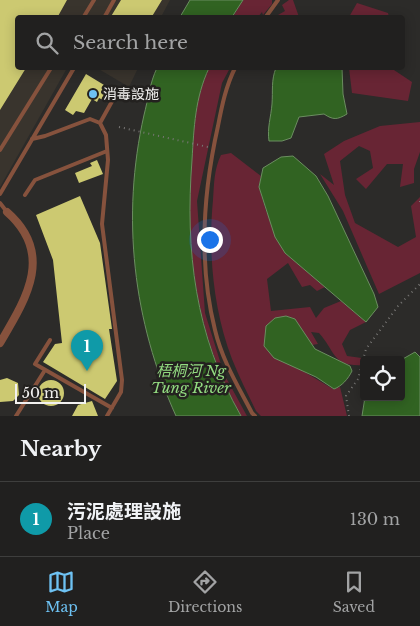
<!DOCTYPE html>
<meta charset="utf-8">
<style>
:root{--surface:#21201f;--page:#292828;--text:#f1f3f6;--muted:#a2a3a4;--line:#3e3e3d;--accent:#6ec2f3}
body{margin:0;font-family:"Libre Baskerville","Noto Sans SC",serif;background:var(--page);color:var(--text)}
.controls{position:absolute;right:15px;bottom:15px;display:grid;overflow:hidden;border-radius:5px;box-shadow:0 2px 12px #0003}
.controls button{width:45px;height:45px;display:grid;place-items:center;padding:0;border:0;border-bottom:1px solid var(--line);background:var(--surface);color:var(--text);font:25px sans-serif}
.scale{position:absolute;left:15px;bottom:12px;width:71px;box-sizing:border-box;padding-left:5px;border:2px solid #f2f1f0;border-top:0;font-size:14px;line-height:18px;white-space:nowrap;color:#f2f1f0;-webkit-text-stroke:4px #23211f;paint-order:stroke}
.you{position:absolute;left:209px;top:239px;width:18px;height:18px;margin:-12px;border:4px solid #fff;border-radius:50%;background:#1a73e8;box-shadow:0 0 0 8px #1a73e833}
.badge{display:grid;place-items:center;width:32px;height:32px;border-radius:50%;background:var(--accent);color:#fff;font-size:16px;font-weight:700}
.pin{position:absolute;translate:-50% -41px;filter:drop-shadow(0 1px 2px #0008)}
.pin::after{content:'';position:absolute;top:26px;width:18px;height:15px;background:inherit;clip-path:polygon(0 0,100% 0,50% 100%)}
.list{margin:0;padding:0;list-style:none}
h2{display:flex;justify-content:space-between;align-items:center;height:65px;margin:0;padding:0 20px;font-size:21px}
h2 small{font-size:16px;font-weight:400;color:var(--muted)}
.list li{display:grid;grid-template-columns:32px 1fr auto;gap:15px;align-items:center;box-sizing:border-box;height:75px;padding:0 20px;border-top:1px solid var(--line)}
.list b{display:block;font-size:19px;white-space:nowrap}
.list p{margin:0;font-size:16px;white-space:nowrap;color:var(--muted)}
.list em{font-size:16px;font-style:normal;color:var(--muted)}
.icon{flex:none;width:28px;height:28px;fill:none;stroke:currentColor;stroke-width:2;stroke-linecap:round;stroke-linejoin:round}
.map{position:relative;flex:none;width:420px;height:416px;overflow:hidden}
.search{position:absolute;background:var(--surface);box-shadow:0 2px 12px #0003;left:15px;right:15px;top:15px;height:55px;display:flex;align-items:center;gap:12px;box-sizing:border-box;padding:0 18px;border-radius:5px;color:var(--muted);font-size:19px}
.sheet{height:140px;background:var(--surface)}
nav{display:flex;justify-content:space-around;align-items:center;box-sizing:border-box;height:70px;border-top:1px solid var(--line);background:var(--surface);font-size:14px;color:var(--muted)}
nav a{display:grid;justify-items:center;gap:2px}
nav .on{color:var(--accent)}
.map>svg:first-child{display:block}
.built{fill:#39342d}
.green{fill:#682534}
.water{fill:#316322;stroke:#6b8e60}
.building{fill:#ccc971}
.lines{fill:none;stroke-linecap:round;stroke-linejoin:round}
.path{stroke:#787775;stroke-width:2;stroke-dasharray:1 4;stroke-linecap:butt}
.lane{stroke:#86523d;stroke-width:4}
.street{stroke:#86523d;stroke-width:8}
.poi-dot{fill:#6ec2f3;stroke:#23211f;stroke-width:2}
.labels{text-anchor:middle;stroke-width:5;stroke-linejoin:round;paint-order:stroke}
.poi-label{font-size:14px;fill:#f2f1f0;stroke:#23211f;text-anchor:start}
.water-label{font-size:15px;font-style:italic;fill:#92da80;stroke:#23211f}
</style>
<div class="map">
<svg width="420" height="416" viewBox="0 0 420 416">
<rect width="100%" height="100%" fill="#2c2b29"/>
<path class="built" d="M 0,0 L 170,0 L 161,17 L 18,18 L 18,68 L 67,68 L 0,187 Z
M 97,68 L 138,68 L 129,87 Z"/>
<path class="green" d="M 243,0 L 272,0 L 272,4 L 263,15 L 262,12 L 258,17 L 232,18 Z
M 289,0 L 293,0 L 299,17 L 279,17 L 278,15 L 285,11 L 282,5 Z
M 357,3 L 388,13 L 389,17 L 349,17 Z
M 209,68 L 230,68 L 222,83 L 197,201 L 205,313 L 224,374 L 247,416 L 241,416 C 196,333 185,253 192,160 C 194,127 195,98 209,68 Z
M 349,68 L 391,68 L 412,82 L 408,101 L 352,93 Z
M 420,122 L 420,152 L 414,169 L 414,183 L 400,187 L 403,164 L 387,164 L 366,189 L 356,179 L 373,168 L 370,151 L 359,146 L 340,161 L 345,195 L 355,223 L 398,247 L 416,237 L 411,206 L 420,197 L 420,273 L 379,294 L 343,211 L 320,174 L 334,185 L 324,154 L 344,141 L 380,126 Z
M 231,153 L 261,176 L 259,187 L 266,211 L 288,255 L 325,287 L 317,291 L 310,285 L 302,287 L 288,263 L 267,279 L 271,311 L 310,307 L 316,318 L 324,308 L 341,301 L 366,322 L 350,330 L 342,344 L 347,356 L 369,359 L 364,360 L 364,365 C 332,367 336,352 319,333 L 311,332 L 318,344 L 312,345 L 296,321 L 274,358 L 291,364 L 333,389 L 340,387 L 347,416 L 261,416 L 256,411 C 248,394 239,377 232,359 C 213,309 208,252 213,200 C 214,184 214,169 221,155 Z"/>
<path class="water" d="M 190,0 L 243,0 L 232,17 L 180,17 Z
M 157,68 L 209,68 C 195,98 194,127 192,160 C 185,251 195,335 241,416 L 176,416 C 133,321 121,217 144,115 C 148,100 150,82 157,68 Z
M 276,68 L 342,68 L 343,94 L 347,114 C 337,120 333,120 324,114 L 299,117 L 291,138 L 282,141 L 269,141 C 267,128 271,117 272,104 C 273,91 271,80 276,68 Z
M 293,156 L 316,176 L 328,196 L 374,294 L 378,307 L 366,322 L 285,253 L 275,237 L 259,187 L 263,168 L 281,157 Z
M 286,316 L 295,319 L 315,349 L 350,366 L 352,371 C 348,379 342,386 334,389 L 316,377 L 274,358 L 264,346 L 266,326 L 275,318 Z
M 415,352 L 420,357 L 420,416 L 362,416 L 365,397 L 401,397 L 401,360 Z"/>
<path class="building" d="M 0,0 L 67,0 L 57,18 L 18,18 L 18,68 L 26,68 L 0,110 Z
M 121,0 L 162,0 L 151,18 L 110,18 Z
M 86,74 L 114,91 L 107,102 L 99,98 L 97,102 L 92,99 L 84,113 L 76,111 L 73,115 L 65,110 Z
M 97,160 L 103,174 L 79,183 L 75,173 L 92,166 L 90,163 Z
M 80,196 L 100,243 L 112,329 L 109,329 L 117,381 L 105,399 L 43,362 L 55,344 L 62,343 L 53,260 L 36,215 Z
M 7,378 L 18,383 L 19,395 L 13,401 L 0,402 L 0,380 Z
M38 393a13 13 0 1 1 26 0a13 13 0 1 1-26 0Z
M 92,401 L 98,416 L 72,416 L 78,405 Z"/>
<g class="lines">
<path class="path" d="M 119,127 L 208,147
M 420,201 L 420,205
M 349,416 L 346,396 L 358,379 L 366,349 L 398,306 L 420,284"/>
<path class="lane" d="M 83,18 L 94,0
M 104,18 L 114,0
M 265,18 L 278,0
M 235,68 C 226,86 222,105 218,126 C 203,193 198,262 215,330 C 222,360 238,386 252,413 L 255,416
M 32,139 L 45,136 L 90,119 L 100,123
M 0,150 L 51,68
M 0,194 L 74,68
M 25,195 L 35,180 L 107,151
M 0,203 L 7,212
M 50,340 L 35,364 L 112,408
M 16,416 L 45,370
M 107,416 L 121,392 L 122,380 L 102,224 L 108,160 L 106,135 L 100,123 L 115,96"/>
<path class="street" d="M 0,343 C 26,299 55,254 7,212"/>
</g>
<circle class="poi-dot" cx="93" cy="94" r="5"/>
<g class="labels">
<g class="poi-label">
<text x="103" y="99">消毒設施</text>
</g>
<g class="water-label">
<text x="191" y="376">梧桐河 Ng<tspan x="191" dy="17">Tung River</tspan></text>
</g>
</g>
</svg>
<div class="controls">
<button><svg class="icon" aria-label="locate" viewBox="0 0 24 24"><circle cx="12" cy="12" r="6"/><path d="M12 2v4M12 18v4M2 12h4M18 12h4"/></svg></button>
</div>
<div class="scale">50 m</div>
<div class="you"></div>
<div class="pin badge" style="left:87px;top:371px;background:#0f9aa8">1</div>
<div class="search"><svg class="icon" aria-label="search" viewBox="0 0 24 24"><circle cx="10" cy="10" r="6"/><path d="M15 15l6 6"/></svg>Search here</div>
</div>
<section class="sheet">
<h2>Nearby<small></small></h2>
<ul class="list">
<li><span class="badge" style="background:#0f9aa8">1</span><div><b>污泥處理設施</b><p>Place</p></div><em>130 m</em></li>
</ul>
</section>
<nav>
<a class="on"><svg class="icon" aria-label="map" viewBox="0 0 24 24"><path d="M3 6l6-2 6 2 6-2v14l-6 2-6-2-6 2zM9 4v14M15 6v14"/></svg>Map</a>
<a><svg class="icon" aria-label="directions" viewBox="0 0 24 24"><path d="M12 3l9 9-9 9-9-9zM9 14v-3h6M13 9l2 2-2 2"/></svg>Directions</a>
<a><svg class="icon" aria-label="saved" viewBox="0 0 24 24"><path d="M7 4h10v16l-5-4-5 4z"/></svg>Saved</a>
</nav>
